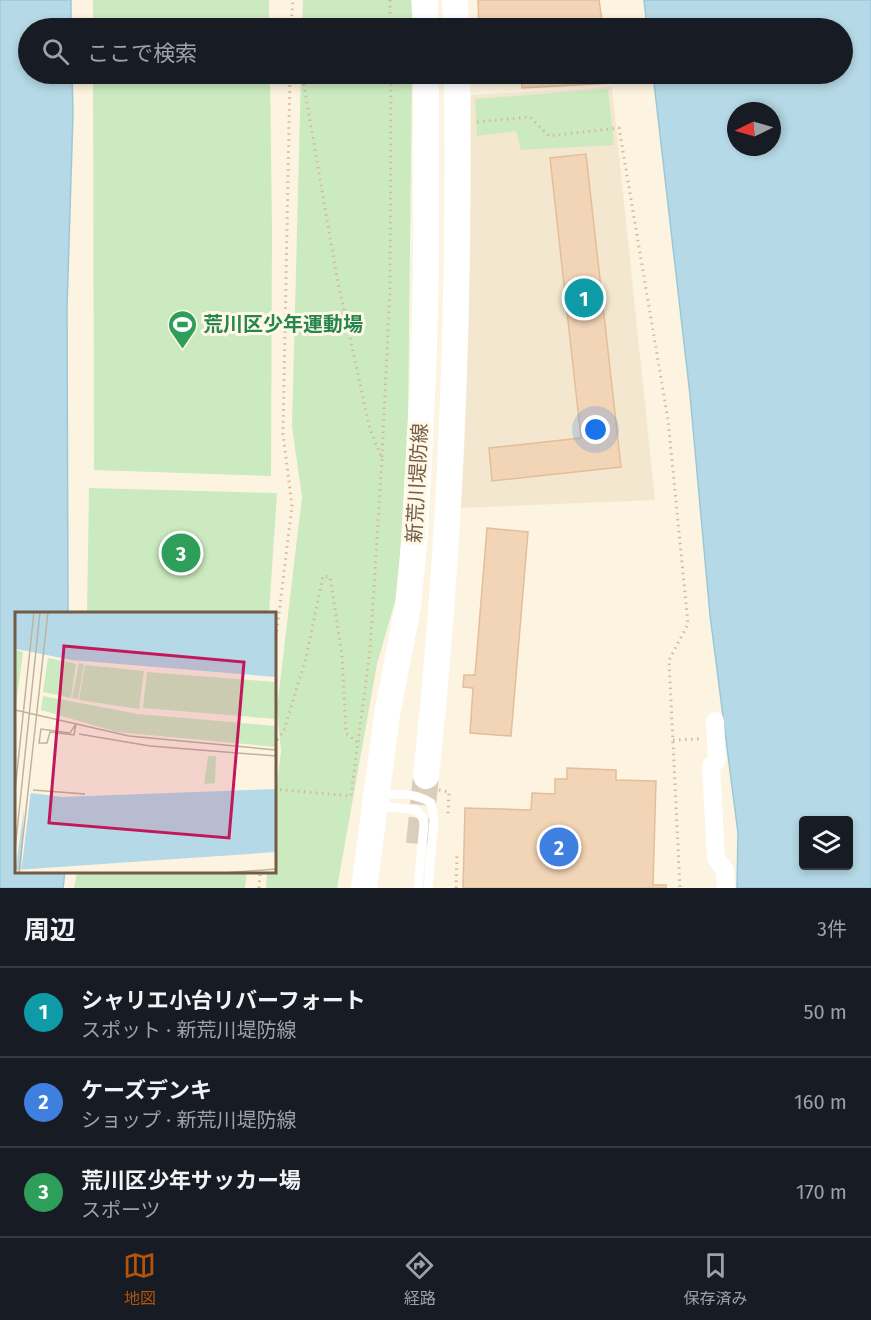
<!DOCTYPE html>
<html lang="ja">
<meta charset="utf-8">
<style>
:root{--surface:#171b24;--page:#20242c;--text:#f1f3f6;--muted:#9ea1a6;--line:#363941;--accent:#b45309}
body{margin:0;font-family:"Fira Sans","Noto Sans JP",sans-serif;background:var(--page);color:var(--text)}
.controls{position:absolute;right:18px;bottom:18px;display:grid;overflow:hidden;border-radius:6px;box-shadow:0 3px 9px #0003}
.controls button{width:54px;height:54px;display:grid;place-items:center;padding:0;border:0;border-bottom:2px solid var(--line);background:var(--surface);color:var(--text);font:30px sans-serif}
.compass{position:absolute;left:727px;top:102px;width:54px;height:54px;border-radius:50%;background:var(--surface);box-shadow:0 3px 9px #0003;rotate:265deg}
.you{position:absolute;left:596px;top:430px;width:21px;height:21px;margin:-15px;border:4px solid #fff;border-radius:50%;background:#1a73e8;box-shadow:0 0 0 9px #1a73e833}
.badge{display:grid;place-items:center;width:39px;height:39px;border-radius:50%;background:var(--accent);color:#fff;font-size:20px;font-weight:700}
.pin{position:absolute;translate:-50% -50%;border:3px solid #fff;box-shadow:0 2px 6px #0006}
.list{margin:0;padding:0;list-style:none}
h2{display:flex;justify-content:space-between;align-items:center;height:78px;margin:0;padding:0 24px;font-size:26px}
h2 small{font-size:20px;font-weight:400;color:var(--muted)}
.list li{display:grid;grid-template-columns:39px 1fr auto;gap:18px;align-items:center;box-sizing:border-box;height:90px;padding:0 24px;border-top:2px solid var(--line)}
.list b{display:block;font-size:22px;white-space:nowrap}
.list p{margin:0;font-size:20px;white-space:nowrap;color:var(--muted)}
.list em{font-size:20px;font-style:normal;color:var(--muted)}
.icon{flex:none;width:33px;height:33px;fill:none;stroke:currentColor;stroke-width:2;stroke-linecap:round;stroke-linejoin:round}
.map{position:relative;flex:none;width:871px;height:888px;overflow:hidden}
.search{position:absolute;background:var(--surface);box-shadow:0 3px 9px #0003;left:18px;right:18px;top:18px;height:66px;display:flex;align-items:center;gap:15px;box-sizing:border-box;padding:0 21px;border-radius:33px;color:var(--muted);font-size:22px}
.sheet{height:348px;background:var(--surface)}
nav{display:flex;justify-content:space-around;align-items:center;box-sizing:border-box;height:84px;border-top:2px solid var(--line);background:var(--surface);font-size:16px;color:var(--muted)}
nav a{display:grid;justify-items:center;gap:3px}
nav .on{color:var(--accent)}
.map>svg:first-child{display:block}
.residential{fill:#f4e7cf}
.green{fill:#cceabf}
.water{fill:#b5d9e6;stroke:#9bc8d8;stroke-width:1.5;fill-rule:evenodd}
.building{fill:#f2d5b7;stroke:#e5bd98;stroke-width:1.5}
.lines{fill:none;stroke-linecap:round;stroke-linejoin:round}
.secondary-tunnel{stroke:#daceba;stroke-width:26;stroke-dasharray:26 13;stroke-linecap:butt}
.path{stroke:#d6b89b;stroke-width:3;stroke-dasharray:1.5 4.5;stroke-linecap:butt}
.lane{stroke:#fff;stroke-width:9}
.street{stroke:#fff;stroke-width:18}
.secondary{stroke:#fff;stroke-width:26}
.labels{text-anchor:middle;stroke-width:6;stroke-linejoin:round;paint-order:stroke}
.leisure-label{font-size:20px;font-weight:bold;fill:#27864d;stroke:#fff8e7;text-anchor:start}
.street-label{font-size:20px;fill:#735c47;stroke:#fff8e7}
.inset-road{fill:none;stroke:#c1b29e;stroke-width:1.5}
.view{fill:#c2185b;fill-opacity:0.15;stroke:#c2185b;stroke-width:3}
.inset-edge{fill:none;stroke:#735c47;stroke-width:3}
</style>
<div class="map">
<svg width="871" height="888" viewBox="0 0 871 888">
<rect width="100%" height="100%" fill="#fcf4e0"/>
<path class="residential" d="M 612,87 L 655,500 L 459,508 L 471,95 Z"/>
<path class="green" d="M 93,0 L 269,0 L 269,28 L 93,28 Z
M 303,0 L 411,0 L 413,28 L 302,28 Z
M 93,74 L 270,74 L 272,229 L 271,476 L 94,470 Z
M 301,74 L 412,74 L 408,423 L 398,591 L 377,664 L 337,888 L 266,888 L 267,872 L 274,872 L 274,809 L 281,751 L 277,708 L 302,497 L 292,427 Z
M 608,89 L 614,145 L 521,150 L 516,131 L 477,136 L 475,99 Z
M 89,488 L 277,493 L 269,613 L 87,613 Z
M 77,872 L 247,872 L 245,888 L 74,888 Z"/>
<path class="water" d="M 0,0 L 71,0 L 71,28 L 28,28 L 28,74 L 72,74 L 73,113 L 67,308 L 68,613 L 16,614 L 16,872 L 65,872 L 63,888 L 0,888 Z
M 644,0 L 871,0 L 871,888 L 737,888 L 738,833 L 710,615 L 690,395 L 653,74 L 842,74 L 842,28 L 647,28 ZM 736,111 L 772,111 L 772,147 L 736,147 ZM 804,820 L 848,820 L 848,866 L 804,866 Z"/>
<path class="building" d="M 478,0 L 599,0 L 603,28 L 479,28 Z
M 521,74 L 610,74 L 611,83 L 522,88 Z
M 586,154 L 621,467 L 492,481 L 489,448 L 581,438 L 550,158 Z
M 487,528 L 528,532 L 511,736 L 470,733 L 473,688 L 463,687 L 464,675 L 475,675 Z
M 567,768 L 616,770 L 616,780 L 656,781 L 653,885 L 666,885 L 666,888 L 463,888 L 465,808 L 531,810 L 532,793 L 555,794 L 555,779 L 567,779 Z"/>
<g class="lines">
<path class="secondary-tunnel" d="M 419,844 L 426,776"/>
<path class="path" d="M 390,0 L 390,28
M 291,28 L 293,0
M 477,122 L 530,117 L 549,136 L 619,128 L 668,420 L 688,624 L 669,660 L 680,888
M 382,457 L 390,290 L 391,74
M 274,655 L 292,506 L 283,434 L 290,74
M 673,740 L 700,739
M 274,745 L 284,730 L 306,658 L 323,576 L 330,577 L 342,655 L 346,733 L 357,742
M 274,789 L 351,796 L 370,650 L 382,459 L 370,429 L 337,278 L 302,74
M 439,790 L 449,792 L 448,814
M 259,888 L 260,872
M 456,888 L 457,855"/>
<path class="lane" d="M 379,797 C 395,792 416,793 431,803 L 434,821 L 428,888
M 378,799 L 389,807 L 416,810 L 423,818 L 424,824 L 418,888"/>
<path class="street" d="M 715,721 L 717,760 L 711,766 L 716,859 L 725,870 L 726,888"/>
<path class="secondary" d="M 425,0 L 426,28
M 455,0 L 456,28
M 426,776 C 451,543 460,308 457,74
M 364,888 L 387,715 L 408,606 L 415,534 L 423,377 L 426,274 L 426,74"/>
</g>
<defs>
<symbol id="stadium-pin" viewBox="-11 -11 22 30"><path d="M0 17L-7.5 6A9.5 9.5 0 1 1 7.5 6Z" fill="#2e9e5b" stroke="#fff8e7"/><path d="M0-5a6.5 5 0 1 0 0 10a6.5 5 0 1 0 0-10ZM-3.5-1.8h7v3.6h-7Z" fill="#fff"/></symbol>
</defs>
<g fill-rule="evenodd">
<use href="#stadium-pin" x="166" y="308" width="33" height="45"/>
</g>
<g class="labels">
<g class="leisure-label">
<text x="203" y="331">荒川区少年運動場</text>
</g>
<g class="street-label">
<text transform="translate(417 483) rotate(-87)" y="7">新荒川堤防線</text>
</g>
</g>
<g transform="translate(15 612)">
<rect width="261" height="261" fill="#fcf4e0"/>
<path d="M 0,38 L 8,40 L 1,93 L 0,93 ZM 33,46 L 61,52 L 56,86 L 28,80 ZM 64,51 L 69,52 L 63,87 L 57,86 ZM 70,53 L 129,59 L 124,97 L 64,88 ZM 132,60 L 261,70 L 261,107 L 128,96 ZM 28,84 L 123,102 L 261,114 L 261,135 L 102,120 L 26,98 ZM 193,144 L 201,144 L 200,171 L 189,172 Z" fill="#cceabf"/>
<path d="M 0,0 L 261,0 L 261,65 L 56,48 L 12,39 L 0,37 ZM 261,177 L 261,240 L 0,258 L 0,179 L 47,185 Z" fill="#b5d9e6"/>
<path d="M 0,176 L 16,178 L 6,261 L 9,197 L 0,261 Z" fill="#fcf4e0"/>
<path class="inset-road" d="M 0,98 L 114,124 L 261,138M 61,112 L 59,123 L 35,120 L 32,131 L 24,131 L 26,117 L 55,121 ZM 64,122 L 135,134 L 261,144M 18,178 L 70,182M 0,179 L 19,0M 0,238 L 25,0M 4,261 L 33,0M 208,261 L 261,257"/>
<path class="view" d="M 49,34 L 229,50 L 214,226 L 34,211 Z"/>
<rect width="261" height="261" class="inset-edge"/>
</g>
</svg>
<div class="controls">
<button><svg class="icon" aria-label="layers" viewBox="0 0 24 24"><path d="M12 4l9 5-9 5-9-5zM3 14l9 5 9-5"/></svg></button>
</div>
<svg class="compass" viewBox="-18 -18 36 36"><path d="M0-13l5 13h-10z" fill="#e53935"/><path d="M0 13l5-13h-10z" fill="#9ea1a6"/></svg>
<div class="you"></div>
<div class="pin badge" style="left:584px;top:298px;background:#0f9aa8">1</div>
<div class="pin badge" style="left:559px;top:847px;background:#3f7fe0">2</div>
<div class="pin badge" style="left:181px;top:553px;background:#2e9e5b">3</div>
<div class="search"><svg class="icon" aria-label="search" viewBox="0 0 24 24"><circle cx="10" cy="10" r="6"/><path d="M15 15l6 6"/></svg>ここで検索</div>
</div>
<section class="sheet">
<h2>周辺<small>3件</small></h2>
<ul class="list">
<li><span class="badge" style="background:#0f9aa8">1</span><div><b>シャリエ小台リバーフォート</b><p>スポット · 新荒川堤防線</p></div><em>50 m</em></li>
<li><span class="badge" style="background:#3f7fe0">2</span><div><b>ケーズデンキ</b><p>ショップ · 新荒川堤防線</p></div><em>160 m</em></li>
<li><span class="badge" style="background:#2e9e5b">3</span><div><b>荒川区少年サッカー場</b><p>スポーツ</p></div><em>170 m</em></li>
</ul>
</section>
<nav>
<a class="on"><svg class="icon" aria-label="map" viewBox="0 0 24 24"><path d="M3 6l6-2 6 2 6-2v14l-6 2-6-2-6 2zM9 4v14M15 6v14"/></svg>地図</a>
<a><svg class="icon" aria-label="directions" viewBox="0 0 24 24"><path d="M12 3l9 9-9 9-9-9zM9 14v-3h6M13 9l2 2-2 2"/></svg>経路</a>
<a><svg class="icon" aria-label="saved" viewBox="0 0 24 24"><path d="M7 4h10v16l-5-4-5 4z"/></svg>保存済み</a>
</nav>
